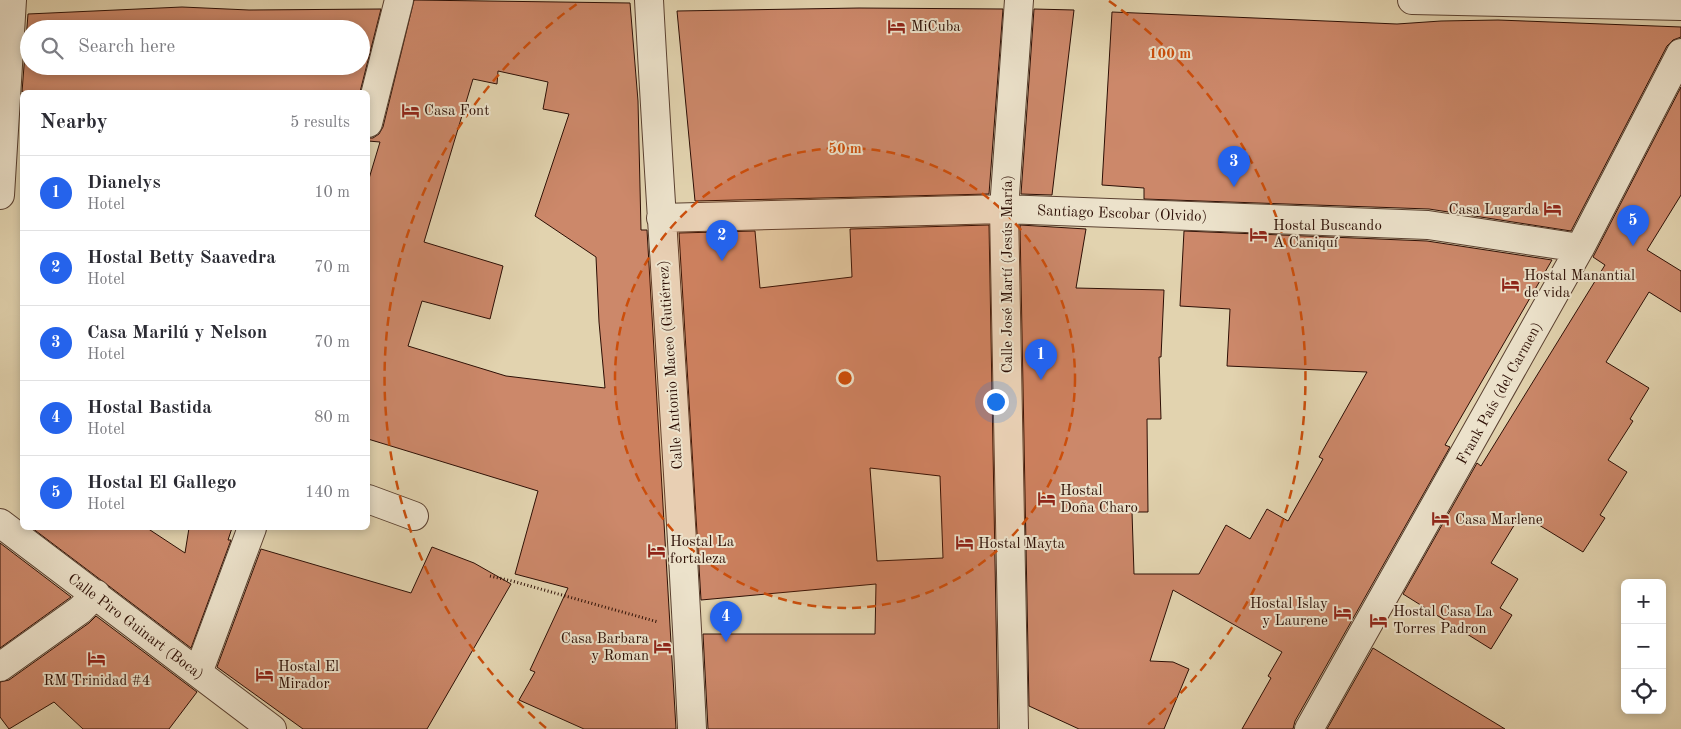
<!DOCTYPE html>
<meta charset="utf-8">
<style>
:root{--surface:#fff;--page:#f7f7f7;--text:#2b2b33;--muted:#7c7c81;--line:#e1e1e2;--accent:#2563eb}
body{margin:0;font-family:"Old Standard TT",serif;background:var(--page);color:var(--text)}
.controls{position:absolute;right:15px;bottom:15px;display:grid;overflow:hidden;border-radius:8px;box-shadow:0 2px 8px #0003}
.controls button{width:45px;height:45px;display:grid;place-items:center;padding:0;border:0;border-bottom:1px solid var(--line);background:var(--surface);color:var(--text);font:25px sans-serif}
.you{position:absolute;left:995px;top:401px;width:18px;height:18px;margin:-12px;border:4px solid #fff;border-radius:50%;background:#1a73e8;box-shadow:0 0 0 8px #1a73e833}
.badge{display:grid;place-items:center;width:32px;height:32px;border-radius:50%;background:var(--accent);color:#fff;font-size:16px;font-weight:700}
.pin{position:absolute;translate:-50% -41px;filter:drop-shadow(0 1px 2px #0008)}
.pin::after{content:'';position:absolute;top:26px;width:18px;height:15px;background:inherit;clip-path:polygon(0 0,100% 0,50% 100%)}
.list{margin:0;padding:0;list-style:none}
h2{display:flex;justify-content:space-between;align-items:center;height:65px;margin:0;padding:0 20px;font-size:21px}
h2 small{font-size:16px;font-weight:400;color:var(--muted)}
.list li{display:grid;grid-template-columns:32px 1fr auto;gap:15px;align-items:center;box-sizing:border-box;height:75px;padding:0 20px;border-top:1px solid var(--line)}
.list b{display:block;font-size:19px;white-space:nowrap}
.list p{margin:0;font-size:16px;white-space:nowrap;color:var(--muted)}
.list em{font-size:16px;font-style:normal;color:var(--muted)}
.icon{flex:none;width:28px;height:28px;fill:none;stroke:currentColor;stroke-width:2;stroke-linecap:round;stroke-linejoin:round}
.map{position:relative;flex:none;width:1681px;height:729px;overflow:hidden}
.search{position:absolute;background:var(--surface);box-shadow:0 2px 8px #0003;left:20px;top:20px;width:350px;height:55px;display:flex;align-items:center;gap:12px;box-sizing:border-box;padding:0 18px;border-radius:28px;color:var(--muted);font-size:19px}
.panel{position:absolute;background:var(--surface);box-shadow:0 2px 8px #0003;left:20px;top:90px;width:350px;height:440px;border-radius:8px}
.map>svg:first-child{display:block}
.building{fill:#cc886a;stroke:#2d0f05;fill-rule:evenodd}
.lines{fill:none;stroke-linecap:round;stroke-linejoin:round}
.minor-casing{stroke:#5a4030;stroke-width:30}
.path{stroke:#2d0f05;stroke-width:3;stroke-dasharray:1 2.5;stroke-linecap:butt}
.minor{stroke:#ece2cb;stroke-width:28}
.ring{fill:none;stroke:#cc4e0b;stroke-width:2.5;stroke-dasharray:9 6}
.labels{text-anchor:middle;stroke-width:4;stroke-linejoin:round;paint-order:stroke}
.poi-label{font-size:15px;fill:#2d0f05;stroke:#ece2cb;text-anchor:start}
.street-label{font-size:15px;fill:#2d0f05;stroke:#ece2cb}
.centre{fill:#cc4e0b;stroke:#ece2cb;stroke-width:2.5}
.ring-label{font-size:15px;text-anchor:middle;font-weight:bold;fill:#cc4e0b;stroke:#ece2cb;stroke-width:4;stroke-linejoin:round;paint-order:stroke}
</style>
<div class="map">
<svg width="1681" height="729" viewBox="0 0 1681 729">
<rect width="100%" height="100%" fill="#e2d3af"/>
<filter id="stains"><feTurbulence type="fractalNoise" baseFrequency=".004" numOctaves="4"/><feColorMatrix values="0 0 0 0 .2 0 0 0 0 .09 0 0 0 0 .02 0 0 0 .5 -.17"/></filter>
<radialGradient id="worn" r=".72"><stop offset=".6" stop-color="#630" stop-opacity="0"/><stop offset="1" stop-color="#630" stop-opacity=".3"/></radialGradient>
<path class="building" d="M 414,0 L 630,3 L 638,101 L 641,230 L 647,230 L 676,729 L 584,729 L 519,700 L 535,672 L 530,670 L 568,588 L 515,574 L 538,491 L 368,439 L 368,182 L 380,142 L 368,141 L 368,138 L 373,138 L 379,134 L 383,127 ZM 498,71 L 548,82 L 543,109 L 569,114 L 535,216 L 596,257 L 599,322 L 605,388 L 506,376 L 408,346 L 422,301 L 490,319 L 503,266 L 424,242 L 473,79 L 497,84 Z
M 182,7 L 249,10 L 381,9 L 360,92 L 22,92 L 28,14 ZM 29,29 L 361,29 L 361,66 L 29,66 Z
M 859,8 L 1003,9 L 989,194 L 695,201 L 677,11 Z
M 1034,9 L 1074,10 L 1052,195 L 1021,194 Z
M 1112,12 L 1397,24 L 1441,21 L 1498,20 L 1681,27 L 1681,37 L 1673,40 L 1667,46 L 1571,231 L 1429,209 L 1144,199 L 1144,188 L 1102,185 Z
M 1681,87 L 1681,195 L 1647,250 L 1681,271 L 1681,312 L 1649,292 L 1606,362 L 1649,388 L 1630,419 L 1633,421 L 1608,460 L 1627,472 L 1600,515 L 1605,518 L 1583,552 L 1521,514 L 1491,563 L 1518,579 L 1500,608 L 1512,615 L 1491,649 L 1403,594 L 1477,463 L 1481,466 L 1605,265 L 1593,257 Z
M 989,225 L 998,729 L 708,729 L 703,634 L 875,634 L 876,584 L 701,600 L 679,233 L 755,231 L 760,288 L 852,277 L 850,229 ZM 870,468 L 940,476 L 943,558 L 877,561 Z
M 1020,225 L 1086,229 L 1076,288 L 1164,290 L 1161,357 L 1159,357 L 1161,419 L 1147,419 L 1148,512 L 1132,512 L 1134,574 L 1199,574 L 1226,525 L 1250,539 L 1267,509 L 1288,521 L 1323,459 L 1319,457 L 1367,372 L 1227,366 L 1230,309 L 1180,306 L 1184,231 L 1427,241 L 1552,260 L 1445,445 L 1450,447 L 1295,721 L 1293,729 L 1242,729 L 1271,678 L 1268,676 L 1282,652 L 1173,590 L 1150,661 L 1173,662 L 1189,669 L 1164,729 L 1079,729 L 1029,706 Z
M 32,528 L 147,528 L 185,553 L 189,528 L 232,528 L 228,540 L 231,540 L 191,648 Z
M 0,543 L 71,597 L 0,648 Z
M 432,547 L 474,563 L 511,584 L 427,729 L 303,729 L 217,667 L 261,549 L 411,593 Z
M 96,616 L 197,692 L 169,729 L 83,729 L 54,702 L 9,729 L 0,717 L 0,682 L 9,680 L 89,623 Z
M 1373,648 L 1449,695 L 1505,729 L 1327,729 Z"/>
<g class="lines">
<defs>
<path id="minor" d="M 649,0 C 662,243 681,486 692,729
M 1412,0 L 1681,6
M 368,123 L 399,0
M 0,195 L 12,0
M 661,218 L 1004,209 L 1428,225 L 1580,248
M 368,499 L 414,516
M 0,523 L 272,729
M 0,667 L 80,610 L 96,594
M 198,673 L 252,528
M 1014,729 L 1004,209 L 1019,0
M 1309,729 L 1580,248 L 1681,53"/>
</defs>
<use href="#minor" class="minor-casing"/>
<path class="path" d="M 490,576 L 512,581 L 658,622"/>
<use href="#minor" class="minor"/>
</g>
<circle cx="845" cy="378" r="230" fill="#cc4e0b" fill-opacity=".12"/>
<g class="ring">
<circle cx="845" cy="378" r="230"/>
<path d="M546 728A460 460 0 0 1 581 1M1109 1A460 460 0 0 1 1144 728"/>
</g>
<defs>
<symbol id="hotel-bare" viewBox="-9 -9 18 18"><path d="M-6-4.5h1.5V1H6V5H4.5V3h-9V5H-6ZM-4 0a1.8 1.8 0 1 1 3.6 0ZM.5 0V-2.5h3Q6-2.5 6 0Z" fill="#8f2418" stroke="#ece2cb" stroke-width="2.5" paint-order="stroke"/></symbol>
</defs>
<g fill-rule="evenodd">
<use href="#hotel-bare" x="884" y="14" width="25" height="25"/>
<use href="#hotel-bare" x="398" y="98" width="25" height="25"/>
<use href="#hotel-bare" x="1540" y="196" width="25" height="25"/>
<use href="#hotel-bare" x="1246" y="222" width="25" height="25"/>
<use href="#hotel-bare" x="1498" y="272" width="25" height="25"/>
<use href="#hotel-bare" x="1034" y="486" width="25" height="25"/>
<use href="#hotel-bare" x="1428" y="506" width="25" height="25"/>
<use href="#hotel-bare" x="952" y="530" width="25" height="25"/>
<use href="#hotel-bare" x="644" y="538" width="25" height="25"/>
<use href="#hotel-bare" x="1330" y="600" width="25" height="25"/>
<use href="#hotel-bare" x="1366" y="608" width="25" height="25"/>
<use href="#hotel-bare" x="650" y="634" width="25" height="25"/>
<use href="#hotel-bare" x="84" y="646" width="25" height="25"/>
<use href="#hotel-bare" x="252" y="662" width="25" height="25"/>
</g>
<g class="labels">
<g class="poi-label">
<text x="911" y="31">MiCuba</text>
<text x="424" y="115">Casa Font</text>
<text x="1539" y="214" text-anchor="end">Casa Lugarda</text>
<text x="1273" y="230">Hostal Buscando<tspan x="1273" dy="17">A Caniquí</tspan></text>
<text x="1524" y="280">Hostal Manantial<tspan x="1524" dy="17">de vida</tspan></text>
<text x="1060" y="495">Hostal<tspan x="1060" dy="17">Doña Charo</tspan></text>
<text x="1455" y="524">Casa Marlene</text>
<text x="670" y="546">Hostal La<tspan x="670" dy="17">fortaleza</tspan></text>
<text x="978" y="548">Hostal Mayta</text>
<text x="1328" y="608" text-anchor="end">Hostal Islay<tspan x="1328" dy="17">y Laurene</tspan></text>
<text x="1393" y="616">Hostal Casa La<tspan x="1393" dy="17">Torres Padron</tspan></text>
<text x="649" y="643" text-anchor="end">Casa Barbara<tspan x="649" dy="17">y Roman</tspan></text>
<text x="278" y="671">Hostal El<tspan x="278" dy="17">Mirador</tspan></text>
<text x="97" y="685" text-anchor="middle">RM Trinidad #4</text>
</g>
<g class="street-label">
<text transform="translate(1122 213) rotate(2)" y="5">Santiago Escobar (Olvido)</text>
<text transform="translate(1007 274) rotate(-90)" y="5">Calle José Martí (Jesús María)</text>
<text transform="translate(670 365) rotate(-94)" y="5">Calle Antonio Maceo (Gutiérrez)</text>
<text transform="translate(1499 393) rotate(-61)" y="5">Frank País (del Carmen)</text>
<text transform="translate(136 626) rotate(37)" y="5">Calle Piro Guinart (Boca)</text>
</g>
</g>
<circle cx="845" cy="378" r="8" class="centre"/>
<g class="ring-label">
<text x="1170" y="58">100 m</text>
<text x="845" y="153">50 m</text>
</g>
<rect width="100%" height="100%" filter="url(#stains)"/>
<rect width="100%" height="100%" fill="url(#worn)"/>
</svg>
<div class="controls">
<button>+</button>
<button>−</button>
<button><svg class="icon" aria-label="locate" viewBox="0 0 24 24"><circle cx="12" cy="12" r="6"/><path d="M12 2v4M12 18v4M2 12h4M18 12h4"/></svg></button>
</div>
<div class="you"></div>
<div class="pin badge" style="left:1041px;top:380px">1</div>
<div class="pin badge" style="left:722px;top:261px">2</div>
<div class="pin badge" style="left:1234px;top:187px">3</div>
<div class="pin badge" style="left:726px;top:642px">4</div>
<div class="pin badge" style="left:1633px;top:246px">5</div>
<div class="search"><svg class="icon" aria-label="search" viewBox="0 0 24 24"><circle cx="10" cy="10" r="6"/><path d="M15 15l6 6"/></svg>Search here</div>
<section class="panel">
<h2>Nearby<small>5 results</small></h2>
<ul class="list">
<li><span class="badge">1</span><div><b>Dianelys</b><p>Hotel</p></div><em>10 m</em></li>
<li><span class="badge">2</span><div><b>Hostal Betty Saavedra</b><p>Hotel</p></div><em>70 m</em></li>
<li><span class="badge">3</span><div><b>Casa Marilú y Nelson</b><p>Hotel</p></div><em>70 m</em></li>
<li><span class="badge">4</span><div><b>Hostal Bastida</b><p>Hotel</p></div><em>80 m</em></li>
<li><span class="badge">5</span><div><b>Hostal El Gallego</b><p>Hotel</p></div><em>140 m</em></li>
</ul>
</section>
</div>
